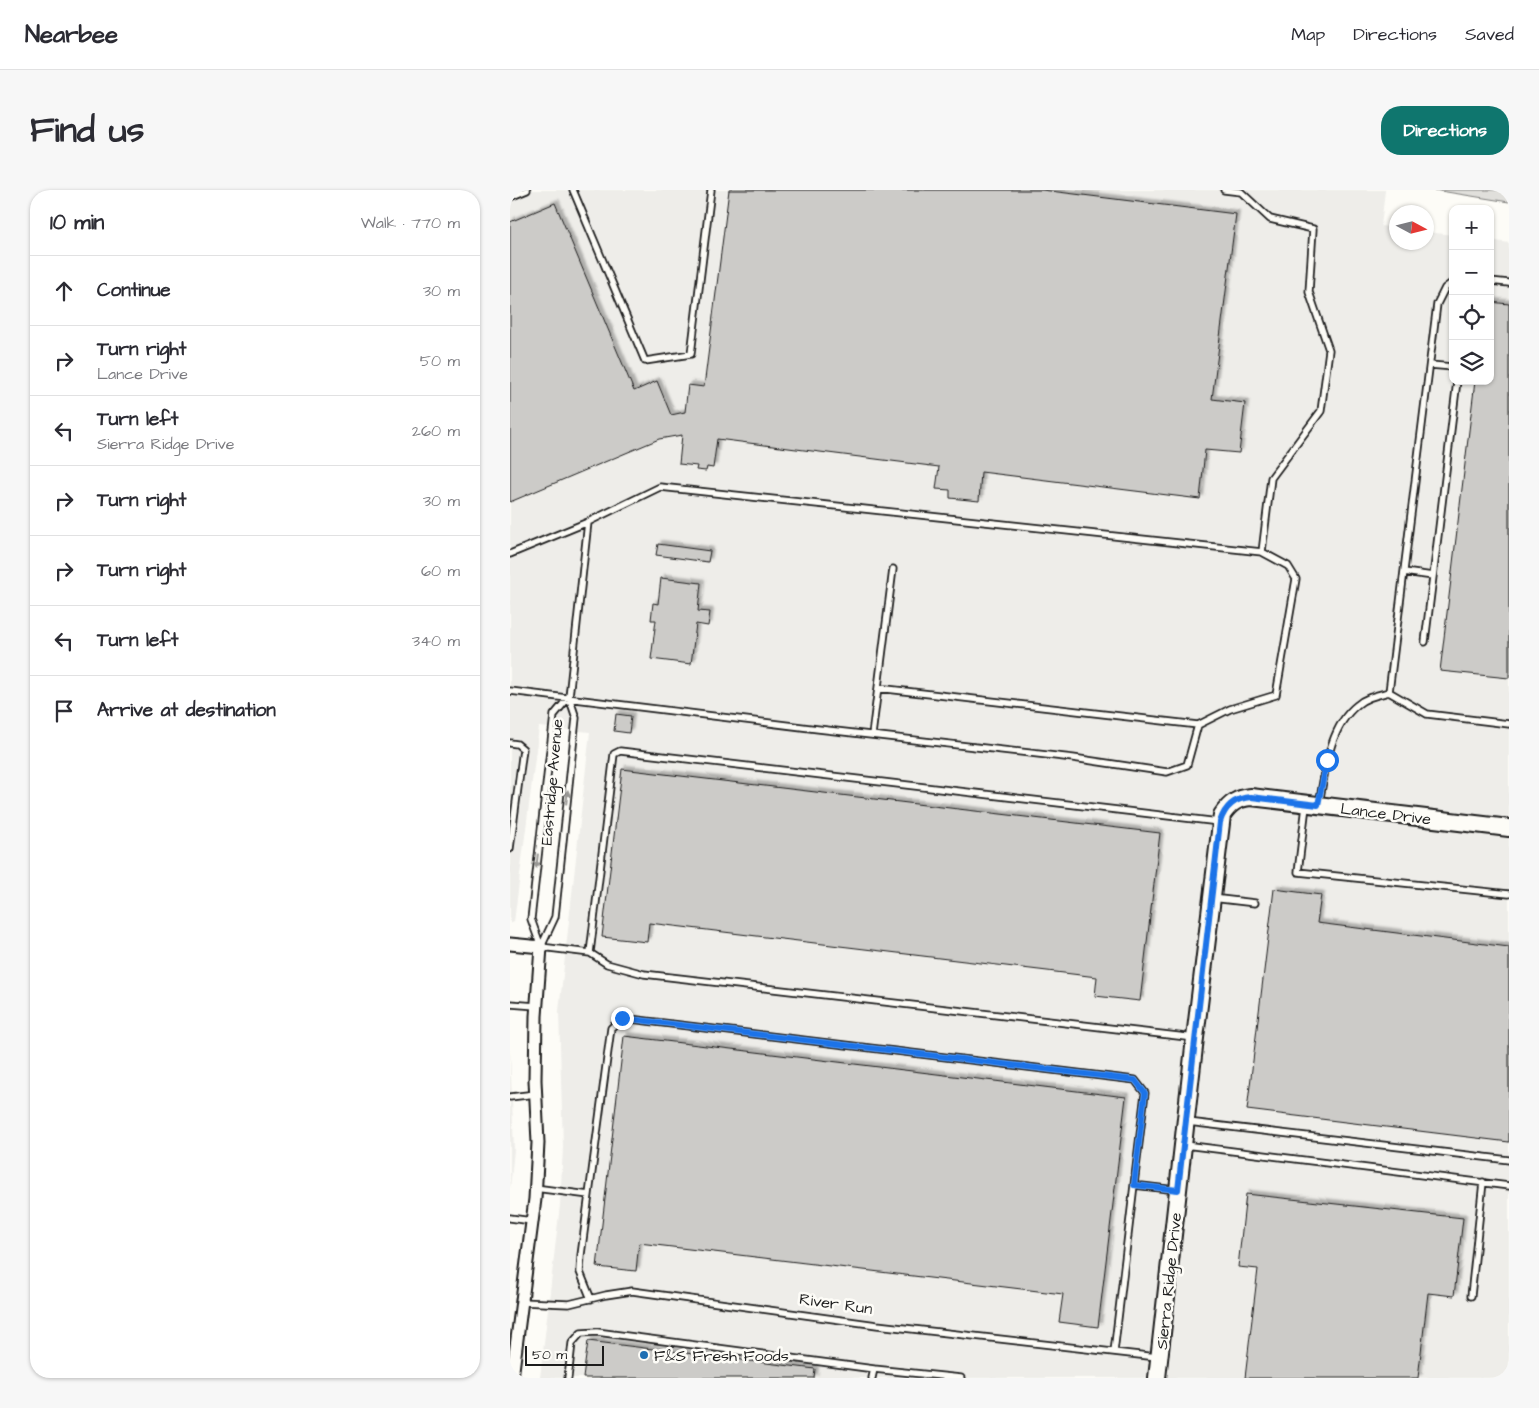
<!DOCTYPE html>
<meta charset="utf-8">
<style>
:root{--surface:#fff;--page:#f7f7f7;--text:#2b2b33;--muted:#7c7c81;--line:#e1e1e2;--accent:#0f766e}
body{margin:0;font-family:"Architects Daughter",sans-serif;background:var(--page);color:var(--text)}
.controls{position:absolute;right:15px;top:15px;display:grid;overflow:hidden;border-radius:10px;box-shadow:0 1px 4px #0004}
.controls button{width:45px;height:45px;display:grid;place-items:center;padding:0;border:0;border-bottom:1px solid var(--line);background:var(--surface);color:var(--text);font:25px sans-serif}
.compass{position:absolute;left:879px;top:15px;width:45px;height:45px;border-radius:50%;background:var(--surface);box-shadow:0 1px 4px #0004;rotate:97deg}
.scale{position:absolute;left:15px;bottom:12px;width:79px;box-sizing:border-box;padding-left:5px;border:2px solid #1c1c1c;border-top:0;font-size:14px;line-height:18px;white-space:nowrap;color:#1c1c1c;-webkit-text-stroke:4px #fdfcf7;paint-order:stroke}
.stop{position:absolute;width:15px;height:15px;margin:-11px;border:4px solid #1a73e8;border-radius:50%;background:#fff}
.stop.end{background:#1a73e8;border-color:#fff;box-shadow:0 1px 5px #0008}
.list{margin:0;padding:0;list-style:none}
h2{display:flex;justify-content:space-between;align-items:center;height:65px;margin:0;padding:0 20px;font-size:21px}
h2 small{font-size:16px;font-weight:400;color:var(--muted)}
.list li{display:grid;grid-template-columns:32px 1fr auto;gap:15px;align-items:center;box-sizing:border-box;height:70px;padding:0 20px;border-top:1px solid var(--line)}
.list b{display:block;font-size:19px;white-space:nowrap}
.list p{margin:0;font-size:16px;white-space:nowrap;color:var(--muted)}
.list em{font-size:16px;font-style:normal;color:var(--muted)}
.icon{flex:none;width:28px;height:28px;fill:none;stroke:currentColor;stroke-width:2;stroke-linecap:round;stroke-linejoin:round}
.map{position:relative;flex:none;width:999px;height:1188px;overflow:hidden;border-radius:20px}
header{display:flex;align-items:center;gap:30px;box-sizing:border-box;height:70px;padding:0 25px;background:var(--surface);border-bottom:1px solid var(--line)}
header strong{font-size:24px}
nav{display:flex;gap:28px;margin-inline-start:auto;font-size:18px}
.intro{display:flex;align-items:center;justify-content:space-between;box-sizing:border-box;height:120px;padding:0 30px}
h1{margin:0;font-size:35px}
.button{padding:12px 22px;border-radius:20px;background:var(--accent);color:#fff;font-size:18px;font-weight:700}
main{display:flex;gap:30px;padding:0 30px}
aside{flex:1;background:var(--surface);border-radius:20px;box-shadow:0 1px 4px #0004}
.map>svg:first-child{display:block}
.built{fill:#eeede9}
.green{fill:#e0dfdb;stroke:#7e7e7c}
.building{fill:#cccbc8;stroke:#1c1c1c;filter:url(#shadow)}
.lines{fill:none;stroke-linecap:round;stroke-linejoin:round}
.lane-casing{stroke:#1c1c1c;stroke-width:9}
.street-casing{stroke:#1c1c1c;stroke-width:15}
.secondary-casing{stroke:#1c1c1c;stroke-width:20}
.lane{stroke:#fdfcf7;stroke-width:5.5}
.street{stroke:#fdfcf7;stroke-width:11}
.secondary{stroke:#fdfcf7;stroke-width:16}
.oneway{fill:#989794}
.route{stroke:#1a73e8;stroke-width:6}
.poi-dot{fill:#1f6fb2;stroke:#fdfcf7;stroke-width:2}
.labels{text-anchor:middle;stroke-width:5;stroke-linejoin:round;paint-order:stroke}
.street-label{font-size:16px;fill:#1c1c1c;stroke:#fdfcf7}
.poi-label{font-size:16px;fill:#1c1c1c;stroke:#fdfcf7;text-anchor:start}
</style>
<header>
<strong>Nearbee</strong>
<nav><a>Map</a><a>Directions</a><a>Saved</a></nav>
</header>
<div class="intro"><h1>Find us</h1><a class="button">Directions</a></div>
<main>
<aside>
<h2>10 min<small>Walk · 770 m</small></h2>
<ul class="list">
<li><svg class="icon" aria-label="ahead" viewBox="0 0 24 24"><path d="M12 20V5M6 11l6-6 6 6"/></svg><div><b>Continue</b></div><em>30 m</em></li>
<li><svg class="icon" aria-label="right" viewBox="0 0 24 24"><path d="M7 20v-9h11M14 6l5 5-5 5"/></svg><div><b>Turn right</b><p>Lance Drive</p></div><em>50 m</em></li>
<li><svg class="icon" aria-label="left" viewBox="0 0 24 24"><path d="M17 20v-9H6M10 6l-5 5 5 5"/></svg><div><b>Turn left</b><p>Sierra Ridge Drive</p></div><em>260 m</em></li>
<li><svg class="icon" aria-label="right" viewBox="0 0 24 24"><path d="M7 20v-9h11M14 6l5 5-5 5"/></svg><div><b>Turn right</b></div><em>30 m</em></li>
<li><svg class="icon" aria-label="right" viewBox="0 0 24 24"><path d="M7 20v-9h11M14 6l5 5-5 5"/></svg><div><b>Turn right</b></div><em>60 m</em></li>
<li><svg class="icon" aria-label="left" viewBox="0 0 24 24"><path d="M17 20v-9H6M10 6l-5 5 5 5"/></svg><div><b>Turn left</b></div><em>340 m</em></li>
<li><svg class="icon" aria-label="arrive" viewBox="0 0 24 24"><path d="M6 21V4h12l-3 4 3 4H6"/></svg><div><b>Arrive at destination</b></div></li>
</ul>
</aside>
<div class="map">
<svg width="999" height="1188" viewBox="0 0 999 1188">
<defs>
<filter id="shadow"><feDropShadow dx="3.5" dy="-3.5" stdDeviation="1" flood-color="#0004"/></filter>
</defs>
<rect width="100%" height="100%" fill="#fdfcf7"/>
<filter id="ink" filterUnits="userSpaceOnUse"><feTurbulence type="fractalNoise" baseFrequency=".02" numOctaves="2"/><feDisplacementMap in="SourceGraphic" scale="10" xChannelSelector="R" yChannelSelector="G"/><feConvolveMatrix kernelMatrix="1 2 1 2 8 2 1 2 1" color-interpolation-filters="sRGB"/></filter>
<g filter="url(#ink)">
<path class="built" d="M 0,0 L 875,0 L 871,36 L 886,38 L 886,52 L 916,52 L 917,42 L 943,45 L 943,191 L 980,191 L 980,50 L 999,53 L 999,1188 L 30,1188 L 50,1015 L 53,957 L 49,821 L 80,542 L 29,537 L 4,732 L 0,734 Z
M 0,860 L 4,960 L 0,999 Z"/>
<path class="green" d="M 924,0 L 999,0 L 999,12 Z"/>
<path class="building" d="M 219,0 L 532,0 L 726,24 L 702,209 L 735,213 L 729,263 L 695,260 L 690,309 L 471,282 L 469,311 L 440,308 L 440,300 L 426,299 L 429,277 L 207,249 L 203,278 L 197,277 L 196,281 L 186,280 L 187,276 L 169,274 L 172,245 L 149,249 L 0,312 L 0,32 L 45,13 L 124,201 L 147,191 L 161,225 L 175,222 L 178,195 L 194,197 Z
M 980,112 L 999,114 L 999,488 L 930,481 L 965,191 L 980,191 Z
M 148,354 L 200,361 L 198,372 L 146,365 Z
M 151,388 L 191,393 L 188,421 L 200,422 L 198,436 L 186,434 L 181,474 L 141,469 L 146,430 L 141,430 L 143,413 L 148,414 Z
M 106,524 L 121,526 L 119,543 L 104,541 Z
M 112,579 L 650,643 L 630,811 L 585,806 L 587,787 L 139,733 L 137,752 L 92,747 Z
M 764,699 L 811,705 L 807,733 L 999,757 L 999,952 L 737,920 Z
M 114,846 L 616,907 L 588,1137 L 549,1132 L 553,1104 L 129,1053 L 126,1081 L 87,1077 Z
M 736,1004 L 953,1028 L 944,1106 L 918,1103 L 908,1188 L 735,1188 L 748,1079 L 728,1077 Z
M 78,1151 L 305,1179 L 304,1188 L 73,1188 Z"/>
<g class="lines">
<defs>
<path id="lane" d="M 63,0 L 135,171 L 181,164 L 201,0
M 0,7 L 17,0
M 980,91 L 999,93
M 920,175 L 943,177
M 0,364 L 78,332
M 894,382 L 923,386
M 915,452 L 947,191
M 368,498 L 688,535
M 0,501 L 308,539 L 563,568 L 657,582 L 677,575 L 688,535 L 720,519 L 766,505 L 786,389 L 778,376 L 752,362
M 879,502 L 917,524 L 999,534
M 362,545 L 383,379
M 0,553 L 7,554 L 13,559 L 0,659
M 809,614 C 815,582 819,537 847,515 C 856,507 868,505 879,502 L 927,114 L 935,98 L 943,92
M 796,616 L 788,682 L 999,704
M 702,708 L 745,713
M 31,757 L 45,727 L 66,528 L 59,507 L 78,332 L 150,297 L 752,362 L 761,288 L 811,221 L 819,160 L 799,102 L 803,39 L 760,29 L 731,2 L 714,0
M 31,757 L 80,763 L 104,564 L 110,561 L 709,632
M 31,757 L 21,729 L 44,525 L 59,507
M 80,763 L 97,774 L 134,784 L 685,848
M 0,814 L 26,816
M 0,907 L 26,904
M 678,932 L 999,970
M 675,955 L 999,996
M 624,995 L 666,1000
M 25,998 L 79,1005
M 0,1028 L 22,1031
M 961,1106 L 973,992
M 81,1109 L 70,1082 L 71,1065 L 101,838 L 112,828 L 625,890 L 635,903 L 604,1162
M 11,1112 L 59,1114 L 96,1105 L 122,1101 L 367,1135 L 647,1167
M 58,1188 L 62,1153 L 71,1143 L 87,1142 L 364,1179 L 451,1188
M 362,1188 L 364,1179"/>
<path id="street" d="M 0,754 L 31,757 L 26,826 L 25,890 L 28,953 L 25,1009 L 2,1188"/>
<path id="secondary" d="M 647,1188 L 685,848 L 712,625 C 720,613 728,608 741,607 L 999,638"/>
</defs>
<use href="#lane" class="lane-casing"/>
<use href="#street" class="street-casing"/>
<use href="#secondary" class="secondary-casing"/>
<use href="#lane" class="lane"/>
<use href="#street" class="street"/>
<use href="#secondary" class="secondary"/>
</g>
<defs><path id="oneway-solid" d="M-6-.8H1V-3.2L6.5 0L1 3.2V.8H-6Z" transform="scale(1.25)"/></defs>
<g class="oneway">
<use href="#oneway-solid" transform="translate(57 607) rotate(-83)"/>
<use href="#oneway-solid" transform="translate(27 671) rotate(97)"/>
</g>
</g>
<g class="lines" filter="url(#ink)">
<path class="route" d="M 112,828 L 625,890 L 635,903 L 624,995 L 668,1000 L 710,632 C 715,616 725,608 741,607 L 808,615 L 817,570"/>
</g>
<circle class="poi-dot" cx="134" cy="1165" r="5"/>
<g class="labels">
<g class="street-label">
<text transform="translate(41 592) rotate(-85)" y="6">Eastridge Avenue</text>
<text transform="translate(876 623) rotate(7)" y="6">Lance Drive</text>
<text transform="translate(658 1091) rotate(-84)" y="6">Sierra Ridge Drive</text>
<text transform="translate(326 1113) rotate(8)" y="6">River Run</text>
</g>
<g class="poi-label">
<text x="144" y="1171">F&amp;S Fresh Foods</text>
</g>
</g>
</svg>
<div class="controls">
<button>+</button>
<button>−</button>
<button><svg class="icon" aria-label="locate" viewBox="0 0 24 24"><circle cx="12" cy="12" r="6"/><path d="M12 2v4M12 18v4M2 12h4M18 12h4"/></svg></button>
<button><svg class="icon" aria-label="layers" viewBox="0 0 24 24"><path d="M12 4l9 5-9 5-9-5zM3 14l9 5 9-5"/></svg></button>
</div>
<svg class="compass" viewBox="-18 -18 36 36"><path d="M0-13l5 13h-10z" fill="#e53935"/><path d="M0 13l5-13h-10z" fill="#7c7c81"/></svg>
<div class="scale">50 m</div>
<div class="stop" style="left:817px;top:570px"></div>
<div class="stop end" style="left:112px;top:828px"></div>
</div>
</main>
